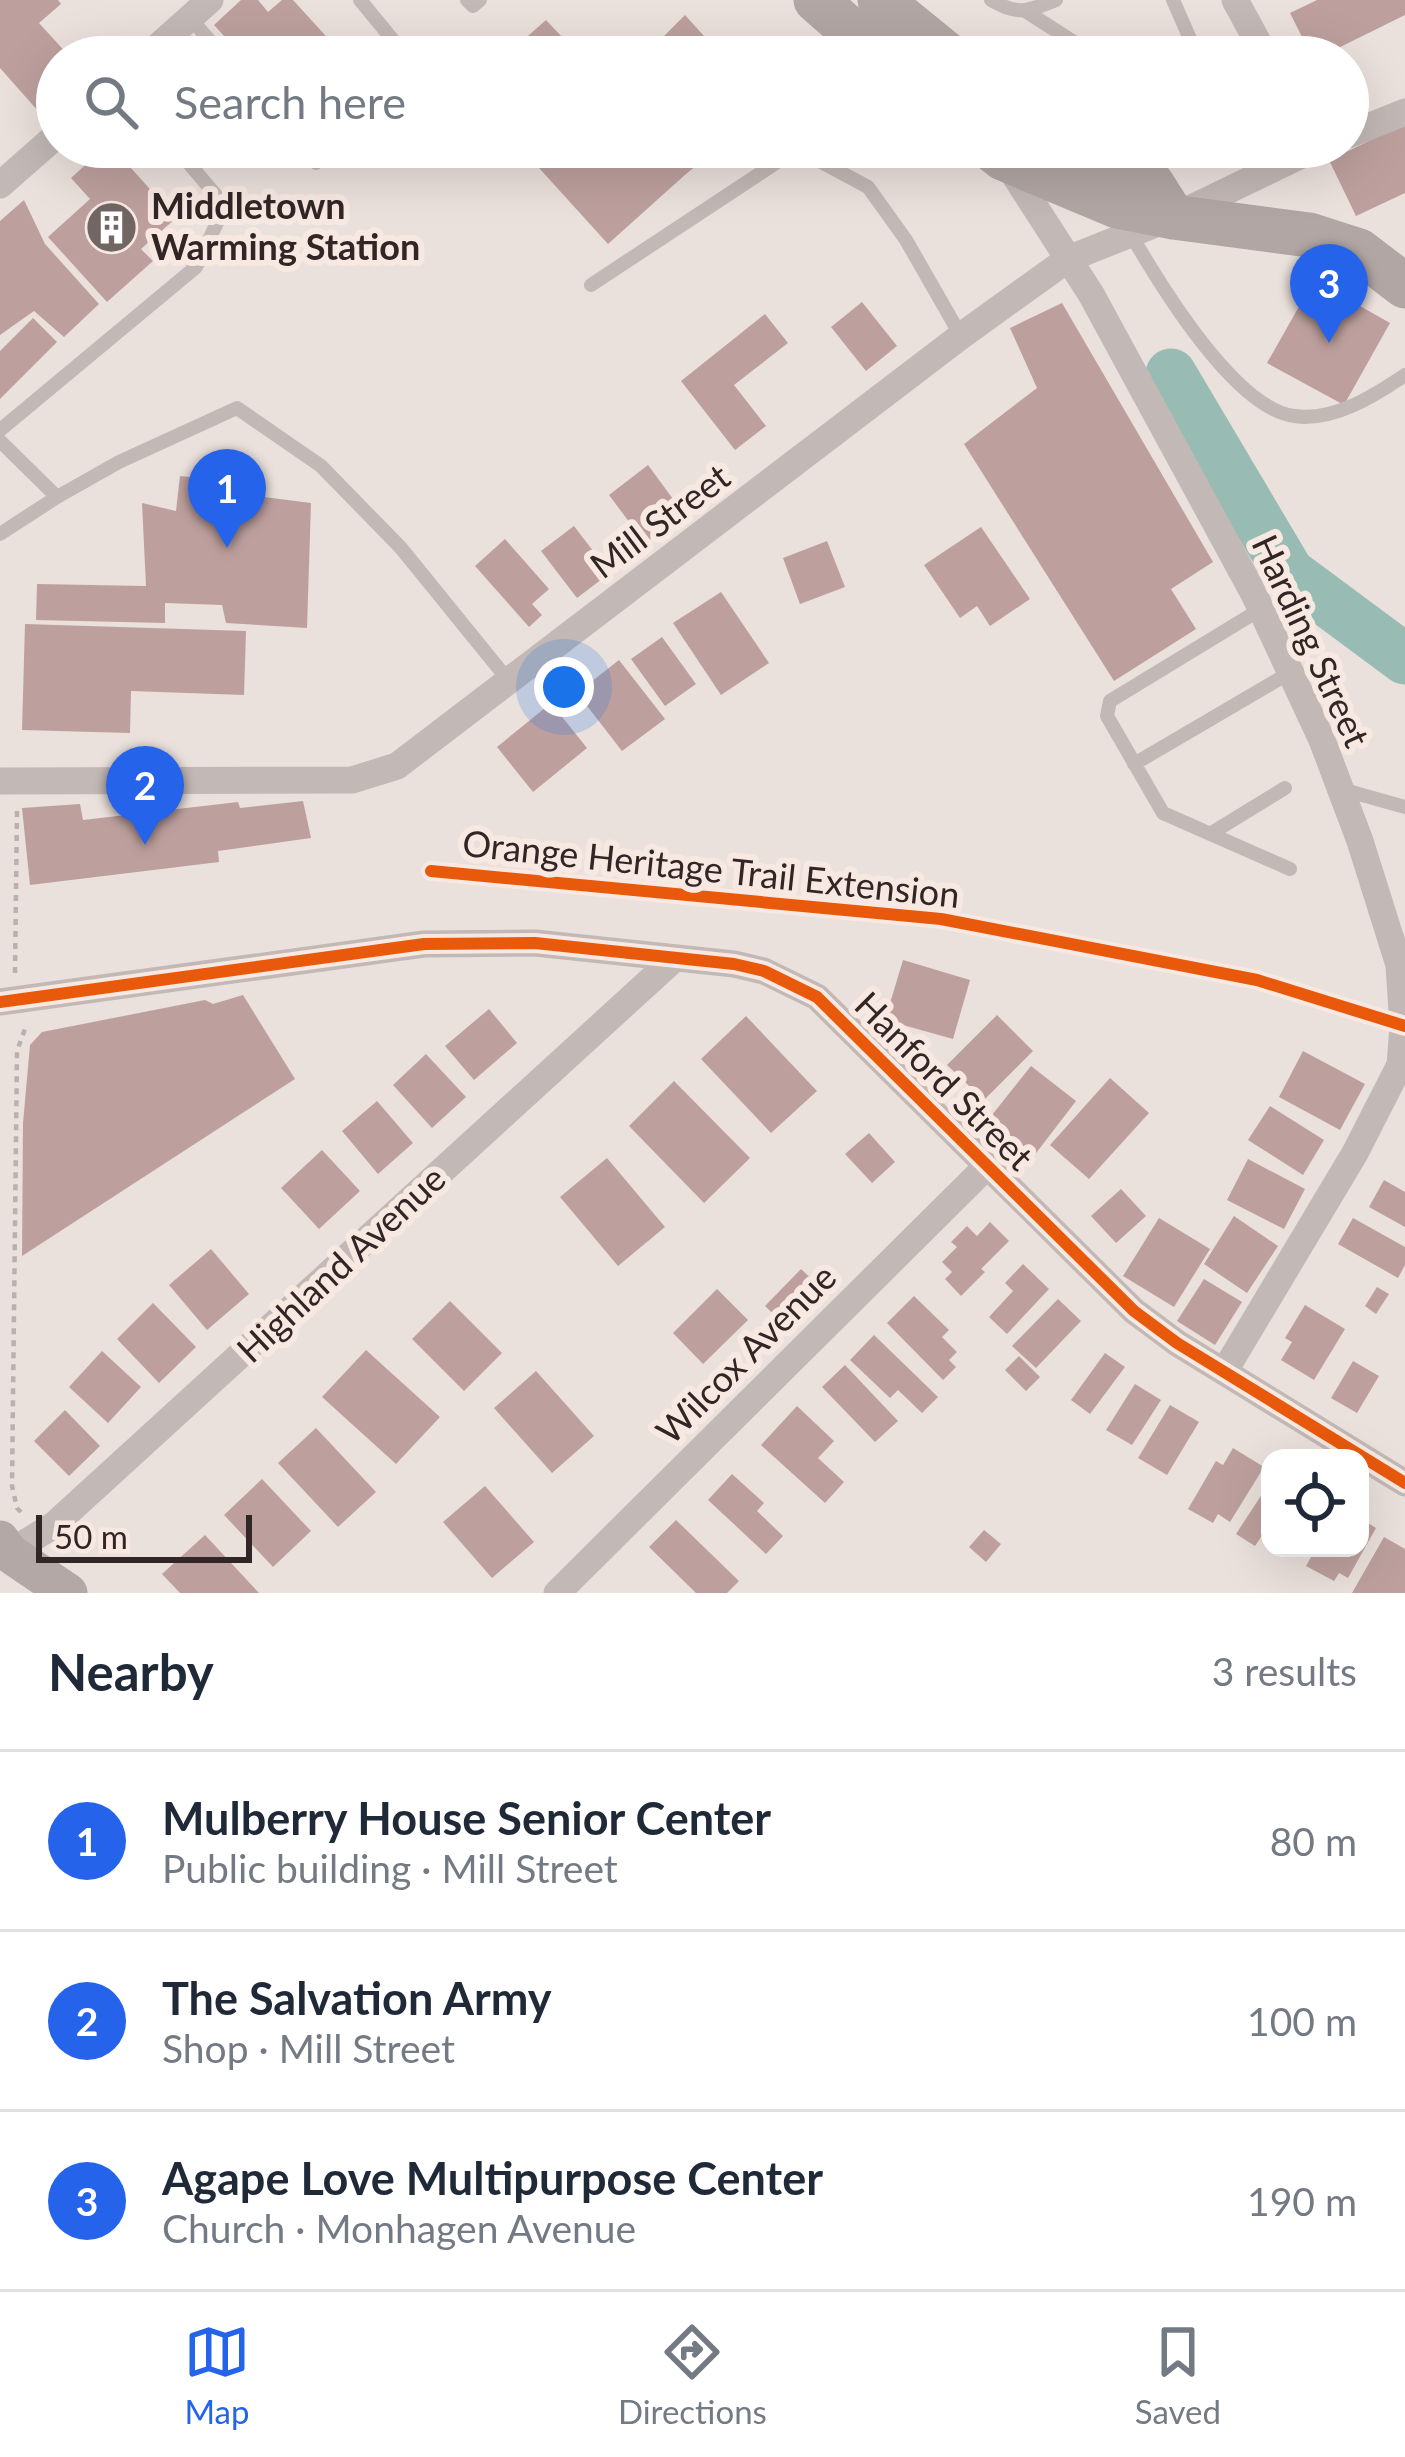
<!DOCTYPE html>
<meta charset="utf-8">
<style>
:root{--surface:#fff;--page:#f2f2f3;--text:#1f2937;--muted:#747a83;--line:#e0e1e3;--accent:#2563eb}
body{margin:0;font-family:Lato,sans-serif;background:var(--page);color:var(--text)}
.controls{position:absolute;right:36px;bottom:36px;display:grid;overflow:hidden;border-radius:24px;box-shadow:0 12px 48px #0002}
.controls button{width:108px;height:108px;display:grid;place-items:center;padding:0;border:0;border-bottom:3px solid var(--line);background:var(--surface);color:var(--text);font:60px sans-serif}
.scale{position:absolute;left:36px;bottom:30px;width:216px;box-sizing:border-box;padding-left:12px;border:6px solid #322525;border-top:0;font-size:33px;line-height:42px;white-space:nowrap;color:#322525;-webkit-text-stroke:9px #f8e8e2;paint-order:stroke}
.you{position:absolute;left:564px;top:687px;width:42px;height:42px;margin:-30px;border:9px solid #fff;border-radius:50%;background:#1a73e8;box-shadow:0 0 0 18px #1a73e833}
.badge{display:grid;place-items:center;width:78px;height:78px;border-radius:50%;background:var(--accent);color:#fff;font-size:39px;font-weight:700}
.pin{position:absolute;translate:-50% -99px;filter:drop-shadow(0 3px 6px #0008)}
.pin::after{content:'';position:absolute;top:63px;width:42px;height:36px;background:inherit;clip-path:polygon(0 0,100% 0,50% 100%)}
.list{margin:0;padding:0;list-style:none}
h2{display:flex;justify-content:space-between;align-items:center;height:156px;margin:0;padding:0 48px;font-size:51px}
h2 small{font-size:39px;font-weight:400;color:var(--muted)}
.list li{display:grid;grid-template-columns:78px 1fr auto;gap:36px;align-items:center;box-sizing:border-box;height:180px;padding:0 48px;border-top:3px solid var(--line)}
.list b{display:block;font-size:45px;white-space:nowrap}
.list p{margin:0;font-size:39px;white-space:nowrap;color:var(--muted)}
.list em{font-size:39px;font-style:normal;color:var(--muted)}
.icon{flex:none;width:66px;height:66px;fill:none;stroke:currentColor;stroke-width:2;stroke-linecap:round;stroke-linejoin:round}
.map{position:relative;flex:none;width:1405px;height:1593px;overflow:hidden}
.search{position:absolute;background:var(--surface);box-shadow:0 12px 48px #0002;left:36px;right:36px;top:36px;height:132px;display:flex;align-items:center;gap:30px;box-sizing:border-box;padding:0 42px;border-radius:66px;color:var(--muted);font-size:45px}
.sheet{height:696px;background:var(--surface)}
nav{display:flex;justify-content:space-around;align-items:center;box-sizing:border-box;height:168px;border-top:3px solid var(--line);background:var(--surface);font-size:33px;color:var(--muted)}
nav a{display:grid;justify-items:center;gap:6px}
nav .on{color:var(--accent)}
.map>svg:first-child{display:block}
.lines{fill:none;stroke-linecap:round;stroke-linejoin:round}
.river{stroke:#98bcb3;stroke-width:51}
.building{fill:#bda09e}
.path{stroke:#bbb0ae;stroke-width:4.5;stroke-dasharray:6 6;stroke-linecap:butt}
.lane{stroke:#c2b8b5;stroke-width:14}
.street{stroke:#c2b8b5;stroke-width:27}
.secondary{stroke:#b3a8a6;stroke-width:39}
.primary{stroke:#b1a6a4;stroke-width:45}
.cycleway-casing{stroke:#f8e8e2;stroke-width:20}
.cycleway{stroke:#e8590c;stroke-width:12}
.labels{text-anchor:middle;stroke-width:12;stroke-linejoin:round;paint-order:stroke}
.poi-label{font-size:36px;font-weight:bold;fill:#322525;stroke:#f8e8e2;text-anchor:start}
.street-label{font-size:36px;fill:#322525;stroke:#f8e8e2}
</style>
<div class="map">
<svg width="1405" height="1593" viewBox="0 0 1405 1593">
<rect width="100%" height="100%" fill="#eae0dc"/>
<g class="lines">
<path class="river" d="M 1171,374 L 1289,573 L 1405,659"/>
</g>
<path class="building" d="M 0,0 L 58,0 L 61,4 L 39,23 L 70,57 L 57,57 L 57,96 L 39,112 L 0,68 Z
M 241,0 L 258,0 L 268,12 L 282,0 L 293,0 L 345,57 L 261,57 L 244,38 L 234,47 L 214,25 Z
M 1317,0 L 1405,0 L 1405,15 L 1320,57 L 1312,57 L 1290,13 Z
M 685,15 L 723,57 L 643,57 Z
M 546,20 L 581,57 L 504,57 Z
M 1405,124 L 1405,193 L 1356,216 L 1329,160 Z
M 105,147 L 112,147 L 176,218 L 141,249 L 153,261 L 107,302 L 48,237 L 90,199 L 71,178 Z
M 520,147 L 720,147 L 686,174 L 608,244 Z
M 24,200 L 45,244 L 99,304 L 64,337 L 34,311 L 0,335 L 0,221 Z
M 1314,280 L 1390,323 L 1344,405 L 1267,363 Z
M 862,302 L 897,346 L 866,371 L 831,327 Z
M 1062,303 L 1213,562 L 1171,589 L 1196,629 L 1114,681 L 964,444 L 1037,388 L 1010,328 Z
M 765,314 L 788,343 L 734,385 L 766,426 L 735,450 L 681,381 Z
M 33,318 L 57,342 L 0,399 L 0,351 Z
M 648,465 L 684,514 L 645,543 L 609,495 Z
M 180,476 L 242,482 L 240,494 L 311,503 L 307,628 L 226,623 L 222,605 L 165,603 L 165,623 L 36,620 L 37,584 L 146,586 L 142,503 L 176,511 Z
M 574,526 L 610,573 L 577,598 L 541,551 Z
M 981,527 L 1030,599 L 990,626 L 977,606 L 960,618 L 924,565 Z
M 505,539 L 549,589 L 532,604 L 542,615 L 529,627 L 475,566 Z
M 827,541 L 845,587 L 800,604 L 783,558 Z
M 721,592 L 769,663 L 721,695 L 673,623 Z
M 25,624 L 246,631 L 244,695 L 131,691 L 130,733 L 22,730 Z
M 662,637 L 696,684 L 665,706 L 631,659 Z
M 619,660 L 665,719 L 622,751 L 577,693 Z
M 551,703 L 587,748 L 533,792 L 497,747 Z
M 303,801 L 311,838 L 218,851 L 219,862 L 30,885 L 22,808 L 80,804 L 83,820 L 238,802 L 240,808 Z
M 903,960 L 970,980 L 953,1039 L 885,1020 Z
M 243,995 L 295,1079 L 22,1256 L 23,1123 L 30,1045 L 42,1032 L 205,1000 L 213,1004 Z
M 489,1009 L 517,1043 L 474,1080 L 445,1046 Z
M 997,1015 L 1033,1051 L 984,1100 L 947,1065 Z
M 746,1016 L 817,1091 L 771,1133 L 701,1059 Z
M 1303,1051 L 1365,1084 L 1340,1130 L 1279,1097 Z
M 426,1054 L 466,1097 L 432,1128 L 393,1085 Z
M 1031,1066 L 1076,1101 L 1030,1161 L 984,1125 Z
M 1110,1078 L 1149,1113 L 1089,1179 L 1050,1145 Z
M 674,1081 L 750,1158 L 704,1203 L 629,1126 Z
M 377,1101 L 413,1143 L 378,1174 L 342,1131 Z
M 1270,1106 L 1324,1140 L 1303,1175 L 1248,1140 Z
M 869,1133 L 895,1162 L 872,1183 L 845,1154 Z
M 322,1150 L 360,1191 L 319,1229 L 281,1188 Z
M 607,1158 L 665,1227 L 618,1266 L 560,1197 Z
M 1248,1159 L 1305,1189 L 1284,1229 L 1227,1200 Z
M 1384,1180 L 1405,1192 L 1405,1227 L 1369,1207 Z
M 1121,1189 L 1146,1216 L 1116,1243 L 1091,1216 Z
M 1234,1216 L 1278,1246 L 1247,1293 L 1204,1264 Z
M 1159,1218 L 1210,1249 L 1174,1307 L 1123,1276 Z
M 1353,1218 L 1405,1247 L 1405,1265 L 1398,1278 L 1338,1244 Z
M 990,1222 L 1009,1241 L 981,1269 L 985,1272 L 961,1296 L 945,1279 L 952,1272 L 942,1262 L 957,1247 L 951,1242 L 967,1226 L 977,1236 Z
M 211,1249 L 249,1294 L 207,1330 L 169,1285 Z
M 1023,1264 L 1049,1289 L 1007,1334 L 989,1317 L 1013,1291 L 1005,1283 Z
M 801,1269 L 823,1290 L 787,1327 L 765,1306 Z
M 1204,1279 L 1242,1302 L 1215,1345 L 1177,1321 Z
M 1377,1287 L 1389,1294 L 1376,1314 L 1365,1306 Z
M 717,1289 L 748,1320 L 703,1364 L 673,1333 Z
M 914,1296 L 949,1330 L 942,1337 L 957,1352 L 949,1360 L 956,1367 L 943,1380 L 887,1323 Z
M 1058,1299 L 1081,1321 L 1036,1368 L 1012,1346 Z
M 450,1301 L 502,1353 L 464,1391 L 412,1339 Z
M 153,1303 L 196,1347 L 159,1383 L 117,1339 Z
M 1305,1305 L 1345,1329 L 1314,1380 L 1281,1360 L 1292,1342 L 1285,1338 Z
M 874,1335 L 938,1397 L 922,1413 L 898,1390 L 890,1398 L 850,1360 Z
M 366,1350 L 440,1417 L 396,1464 L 322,1397 Z
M 102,1351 L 141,1387 L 108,1423 L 69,1387 Z
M 1105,1353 L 1125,1367 L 1090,1414 L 1071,1400 Z
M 1019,1356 L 1040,1377 L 1026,1391 L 1005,1370 Z
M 1353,1361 L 1379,1376 L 1357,1413 L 1331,1398 Z
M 845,1365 L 898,1421 L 875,1442 L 822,1387 Z
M 536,1371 L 594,1436 L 552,1473 L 494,1408 Z
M 1135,1384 L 1161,1400 L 1132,1445 L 1106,1430 Z
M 1170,1405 L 1199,1422 L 1167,1475 L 1138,1458 Z
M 797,1406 L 834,1441 L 818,1458 L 844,1482 L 825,1503 L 761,1445 Z
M 65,1410 L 100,1446 L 69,1476 L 34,1441 Z
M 316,1428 L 376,1492 L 338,1527 L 278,1463 Z
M 1233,1448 L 1264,1467 L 1230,1522 L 1218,1514 L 1213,1523 L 1188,1509 L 1216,1461 L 1223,1465 Z
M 732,1474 L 764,1503 L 757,1511 L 783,1536 L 766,1554 L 708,1500 Z
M 262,1479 L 311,1531 L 273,1567 L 224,1515 Z
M 1270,1482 L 1270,1539 L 1263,1534 L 1255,1546 L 1236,1534 Z
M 485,1486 L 534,1542 L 492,1578 L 443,1522 Z
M 1360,1518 L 1376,1528 L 1348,1578 L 1339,1573 L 1334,1581 L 1306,1566 L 1316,1548 L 1360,1548 Z
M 676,1520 L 739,1581 L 727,1593 L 696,1593 L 649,1547 Z
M 984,1530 L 1001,1544 L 986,1562 L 969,1547 Z
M 205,1535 L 259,1593 L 180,1593 L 162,1574 Z
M 1384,1537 L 1405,1549 L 1405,1593 L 1352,1593 Z"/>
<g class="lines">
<path class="path" d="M 15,973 L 17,810
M 21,1512 L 17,1508 L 12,1486 L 17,1051 L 25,1029"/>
<path class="lane" d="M 360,0 L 402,51 L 401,57
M 467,0 L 473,6 L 480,0
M 991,0 C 1018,16 1028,11 1056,0
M 1173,0 L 1198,57
M 1027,12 L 1097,57
M 190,18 L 224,57
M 302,147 L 316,163 L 334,147
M 1130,233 C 1159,283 1234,408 1294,416 C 1333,422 1374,396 1405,375
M 591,285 L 797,149 L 868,187 L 906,240 L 961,336
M 0,430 L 196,267 L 225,206 L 175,147
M 0,441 L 57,497
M 0,534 L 57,497 L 119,462 L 237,408 L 321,466 L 401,548 L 509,681
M 1261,609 L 1110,701 L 1107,716 L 1163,813 L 1290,869
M 1134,764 L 1291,672
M 1341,789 L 1405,807
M 1210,834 L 1285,788"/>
<path class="street" d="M 1235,0 L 1266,57
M 146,57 L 210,0
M 1348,135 L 1405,112
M 1006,162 L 1091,294 L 1254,594 L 1322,740 L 1360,841 L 1399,965 L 1403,1026 L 1400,1065 L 1355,1153 L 1224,1372
M 0,185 L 57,135
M 0,781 L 352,780 L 397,766 L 961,336 L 1068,259 L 1173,217 L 1318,147
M 0,1002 L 424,944 L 535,943 L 734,964 L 764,971 L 817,997 L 1134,1311 L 1177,1343 L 1405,1483
M 9,1553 L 54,1525 L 675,958
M 557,1593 L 987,1166"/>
<path class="secondary" d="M 0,1540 L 9,1553 L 68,1593"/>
<path class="primary" d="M 816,0 L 881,57
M 880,0 L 950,57
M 989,147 L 1003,158 L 1117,206 L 1173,217 L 1309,235 L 1359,251 L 1405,286
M 1085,147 L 1152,184 L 1173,217"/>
<defs>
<path id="cycleway" d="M 431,871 L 941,919 L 1257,980 L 1405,1026
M 0,1002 L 424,944 L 535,943 L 734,964 L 764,971 L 817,997 L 1134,1311 L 1177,1343 L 1405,1483"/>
</defs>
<use href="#cycleway" class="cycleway-casing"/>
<use href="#cycleway" class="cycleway"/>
</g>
<defs>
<symbol id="building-disc" viewBox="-11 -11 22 22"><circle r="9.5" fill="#726665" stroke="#f8e8e2"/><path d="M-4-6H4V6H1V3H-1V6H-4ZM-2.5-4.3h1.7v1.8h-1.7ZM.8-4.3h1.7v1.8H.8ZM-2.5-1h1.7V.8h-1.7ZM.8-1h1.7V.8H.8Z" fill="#fff"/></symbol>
</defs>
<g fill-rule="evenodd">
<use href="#building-disc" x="82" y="198" width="59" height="59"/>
</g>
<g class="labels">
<g class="poi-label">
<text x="151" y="219">Middletown<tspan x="151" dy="41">Warming Station</tspan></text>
</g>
<g class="street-label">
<text transform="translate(660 521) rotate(-37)" y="13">Mill Street</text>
<text transform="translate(1311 641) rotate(65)" y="13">Harding Street</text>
<text transform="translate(711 869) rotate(6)" y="13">Orange Heritage Trail Extension</text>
<text transform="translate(944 1081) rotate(45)" y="13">Hanford Street</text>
<text transform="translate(341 1264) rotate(-43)" y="13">Highland Avenue</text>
<text transform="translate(746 1354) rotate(-45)" y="13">Wilcox Avenue</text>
</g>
</g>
</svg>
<div class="controls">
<button><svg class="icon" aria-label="locate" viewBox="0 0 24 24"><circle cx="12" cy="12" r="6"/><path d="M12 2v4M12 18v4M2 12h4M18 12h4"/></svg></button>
</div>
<div class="scale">50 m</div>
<div class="you"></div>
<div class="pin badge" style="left:227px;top:548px">1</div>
<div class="pin badge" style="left:145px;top:845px">2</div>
<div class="pin badge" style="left:1329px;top:343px">3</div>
<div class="search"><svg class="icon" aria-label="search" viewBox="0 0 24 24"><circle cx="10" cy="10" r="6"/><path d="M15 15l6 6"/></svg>Search here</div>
</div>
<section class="sheet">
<h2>Nearby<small>3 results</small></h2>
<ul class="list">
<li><span class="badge">1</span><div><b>Mulberry House Senior Center</b><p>Public building · Mill Street</p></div><em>80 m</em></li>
<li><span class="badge">2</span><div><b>The Salvation Army</b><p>Shop · Mill Street</p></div><em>100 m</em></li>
<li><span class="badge">3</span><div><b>Agape Love Multipurpose Center</b><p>Church · Monhagen Avenue</p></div><em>190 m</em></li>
</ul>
</section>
<nav>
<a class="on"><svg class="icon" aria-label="map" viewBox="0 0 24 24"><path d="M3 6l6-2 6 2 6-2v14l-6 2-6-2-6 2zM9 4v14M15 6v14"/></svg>Map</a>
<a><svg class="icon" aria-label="directions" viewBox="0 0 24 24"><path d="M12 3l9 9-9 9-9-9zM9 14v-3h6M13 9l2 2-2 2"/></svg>Directions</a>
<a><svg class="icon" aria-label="saved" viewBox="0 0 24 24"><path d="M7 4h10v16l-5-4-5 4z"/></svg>Saved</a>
</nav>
